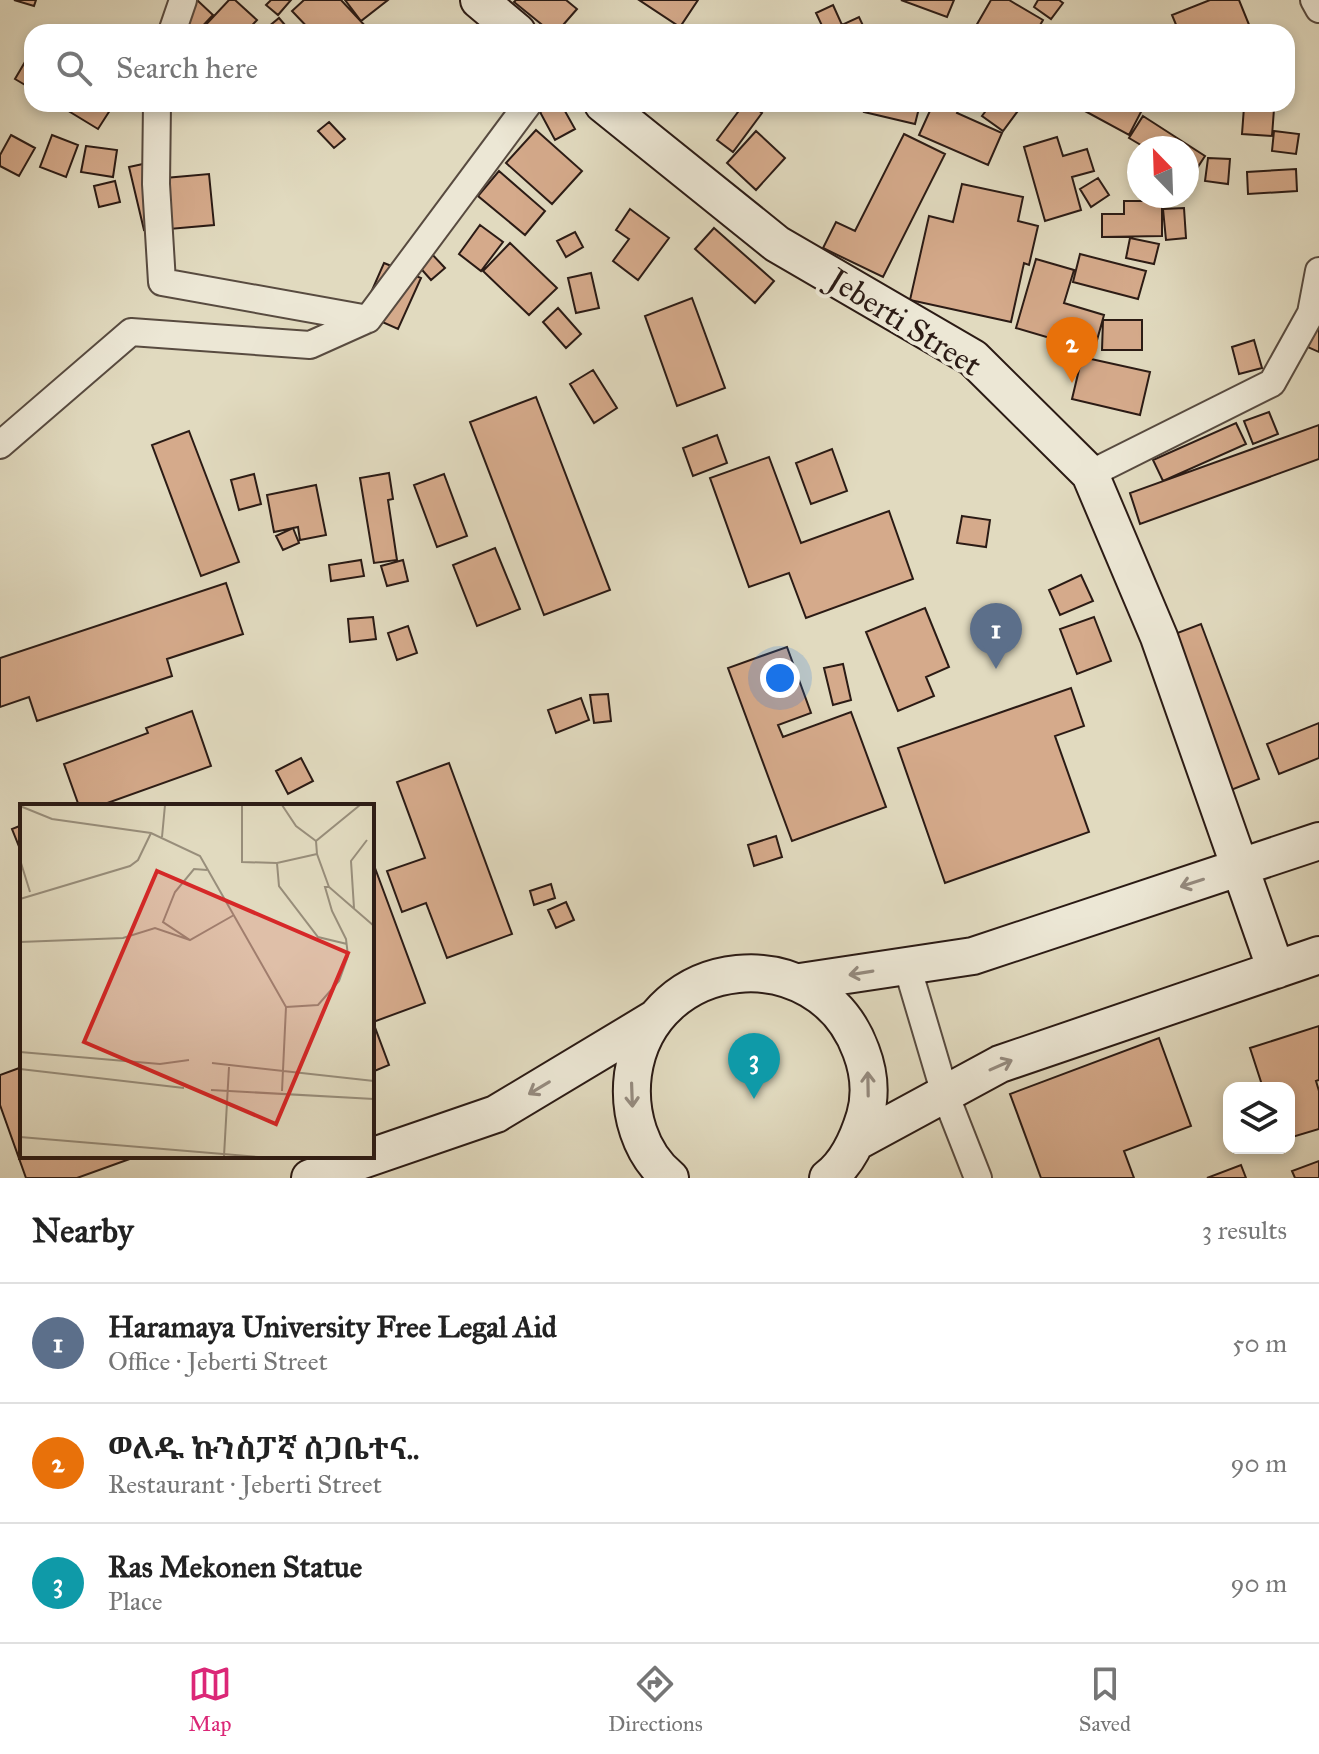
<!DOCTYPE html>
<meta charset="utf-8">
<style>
:root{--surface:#fff;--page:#f2f2f2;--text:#222;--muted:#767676;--line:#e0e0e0;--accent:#db2777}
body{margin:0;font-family:"IM FELL Great Primer","Noto Serif Ethiopic",serif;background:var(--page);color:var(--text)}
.controls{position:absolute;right:24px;bottom:24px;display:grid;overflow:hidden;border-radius:16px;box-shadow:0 4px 12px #0003}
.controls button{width:72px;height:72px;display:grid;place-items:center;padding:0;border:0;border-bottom:2px solid var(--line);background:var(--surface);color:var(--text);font:40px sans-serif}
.compass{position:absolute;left:1127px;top:136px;width:72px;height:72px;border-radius:50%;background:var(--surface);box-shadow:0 4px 12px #0003;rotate:337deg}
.you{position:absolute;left:780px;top:678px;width:28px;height:28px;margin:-20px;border:6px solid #fff;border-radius:50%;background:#1a73e8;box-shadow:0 0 0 12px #1a73e833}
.badge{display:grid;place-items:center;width:52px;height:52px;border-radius:50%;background:var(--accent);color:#fff;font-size:26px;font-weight:700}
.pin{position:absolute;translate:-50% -66px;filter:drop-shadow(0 2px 4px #0008)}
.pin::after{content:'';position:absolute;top:42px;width:28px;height:24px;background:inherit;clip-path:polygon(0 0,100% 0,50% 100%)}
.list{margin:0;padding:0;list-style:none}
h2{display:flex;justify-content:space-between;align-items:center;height:104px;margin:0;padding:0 32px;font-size:34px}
h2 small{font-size:26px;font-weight:400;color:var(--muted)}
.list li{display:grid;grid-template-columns:52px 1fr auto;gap:24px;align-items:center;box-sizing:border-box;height:120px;padding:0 32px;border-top:2px solid var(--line)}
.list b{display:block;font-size:30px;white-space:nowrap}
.list p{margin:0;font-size:26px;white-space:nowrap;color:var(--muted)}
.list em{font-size:26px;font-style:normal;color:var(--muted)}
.icon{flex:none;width:44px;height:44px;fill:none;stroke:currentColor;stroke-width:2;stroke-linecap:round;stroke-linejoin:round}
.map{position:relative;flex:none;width:1319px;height:1178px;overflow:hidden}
.search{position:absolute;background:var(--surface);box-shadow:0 4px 12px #0003;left:24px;right:24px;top:24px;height:88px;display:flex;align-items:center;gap:20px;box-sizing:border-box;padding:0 28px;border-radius:24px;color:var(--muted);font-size:30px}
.sheet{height:464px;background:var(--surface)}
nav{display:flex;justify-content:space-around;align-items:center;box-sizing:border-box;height:112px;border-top:2px solid var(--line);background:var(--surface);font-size:22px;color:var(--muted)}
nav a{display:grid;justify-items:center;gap:4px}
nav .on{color:var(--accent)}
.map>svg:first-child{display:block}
.building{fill:#d5aa8b;stroke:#2b1b15;stroke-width:2}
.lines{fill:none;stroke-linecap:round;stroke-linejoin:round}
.street-casing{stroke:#584b40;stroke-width:30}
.secondary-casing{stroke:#2b1b15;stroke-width:40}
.street{stroke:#ece7d5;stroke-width:26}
.secondary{stroke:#ece7d5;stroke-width:36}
.oneway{stroke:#958b7f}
.labels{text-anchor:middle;stroke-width:8;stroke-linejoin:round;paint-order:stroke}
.street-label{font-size:32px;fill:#2b1b15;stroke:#ece7d5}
.inset-road{fill:none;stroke:#988e7b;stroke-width:2}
.view{fill:#d62828;fill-opacity:0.15;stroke:#d62828;stroke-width:4}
.inset-edge{fill:none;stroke:#2b1b15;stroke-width:4}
</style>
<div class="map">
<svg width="1319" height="1178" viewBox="0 0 1319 1178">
<rect width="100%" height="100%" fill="#e1dabf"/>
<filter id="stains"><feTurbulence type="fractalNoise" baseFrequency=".0025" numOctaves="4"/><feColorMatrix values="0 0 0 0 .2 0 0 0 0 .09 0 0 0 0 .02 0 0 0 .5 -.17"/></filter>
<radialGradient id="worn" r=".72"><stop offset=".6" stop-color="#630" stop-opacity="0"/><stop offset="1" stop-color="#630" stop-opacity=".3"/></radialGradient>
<path class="building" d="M 14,0 L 36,0 L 34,6 Z
M 183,0 L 197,0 L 213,15 L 197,32 L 184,32 Z
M 229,0 L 235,0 L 257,20 L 246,32 L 199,32 Z
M 271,0 L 291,0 L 278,15 L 266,5 Z
M 304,0 L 341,0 L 369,30 L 366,32 L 312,32 L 292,11 Z
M 345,0 L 388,0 L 361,21 Z
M 516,0 L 566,0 L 577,9 L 557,32 L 551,32 L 514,2 Z
M 639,0 L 698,0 L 680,27 Z
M 901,0 L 954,0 L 947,17 Z
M 991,0 L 1009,0 L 1043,20 L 1036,32 L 986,32 L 976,26 Z
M 1038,0 L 1059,0 L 1063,3 L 1051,19 L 1034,7 Z
M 1210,0 L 1239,0 L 1252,32 L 1179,32 L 1172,15 Z
M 833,5 L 842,25 L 859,17 L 866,32 L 825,32 L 816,13 Z
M 279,18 L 291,32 L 262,32 Z
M 32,50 L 32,89 L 15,79 Z
M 57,104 L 114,104 L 98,129 Z
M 556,104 L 561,104 L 575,129 L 555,140 L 540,112 Z
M 744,104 L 750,104 L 762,113 L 733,152 L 717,140 Z
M 867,104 L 920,104 L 915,124 L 864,112 Z
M 933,104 L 961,104 L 957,113 L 1002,133 L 988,165 L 919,135 Z
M 991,104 L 1023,104 L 1003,131 L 982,116 Z
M 1072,104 L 1126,104 L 1141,112 L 1129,135 Z
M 1244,107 L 1274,109 L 1272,136 L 1242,134 Z
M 1143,116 L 1205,156 L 1192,176 L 1187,174 L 1187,148 L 1146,148 L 1129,138 Z
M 329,122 L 345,139 L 334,148 L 318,131 Z
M 536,130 L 582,171 L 552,204 L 506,163 Z
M 756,131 L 785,158 L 756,190 L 727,163 Z
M 1274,131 L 1299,134 L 1296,154 L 1272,151 Z
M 904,134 L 945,154 L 883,277 L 823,248 L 836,222 L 855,231 Z
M 11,135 L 35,148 L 19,176 L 0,166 L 0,155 Z
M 52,135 L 78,145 L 66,177 L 40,167 Z
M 1057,137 L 1063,156 L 1087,149 L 1094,171 L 1072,177 L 1081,210 L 1045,221 L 1024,147 Z
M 86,146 L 117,150 L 113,177 L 81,172 Z
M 1208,158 L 1230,159 L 1228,184 L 1205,181 Z
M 143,164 L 158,227 L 144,230 L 129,167 Z
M 1296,169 L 1297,191 L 1248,194 L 1247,172 Z
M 499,171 L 545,211 L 525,235 L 478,196 Z
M 209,174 L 214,225 L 158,230 L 154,179 Z
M 1098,178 L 1109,195 L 1091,207 L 1080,189 Z
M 115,181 L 120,202 L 99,207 L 94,186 Z
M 962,184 L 1023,197 L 1018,221 L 1038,226 L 1029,265 L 1024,263 L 1011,322 L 910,300 L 929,216 L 953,222 Z
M 1124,201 L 1162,201 L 1162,236 L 1102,237 L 1102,214 L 1124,214 Z
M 1184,208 L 1186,238 L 1166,240 L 1163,209 Z
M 630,209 L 669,238 L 638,280 L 613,261 L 629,239 L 616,230 Z
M 480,225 L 503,242 L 481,271 L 459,254 Z
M 714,228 L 774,281 L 755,303 L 695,249 Z
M 575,232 L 583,247 L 566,257 L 557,241 Z
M 1130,238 L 1159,244 L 1154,264 L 1126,258 Z
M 510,243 L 557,288 L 529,315 L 483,271 Z
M 429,251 L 445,268 L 431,280 L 416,263 Z
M 1080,254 L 1146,271 L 1138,299 L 1073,282 Z
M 1036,259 L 1074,270 L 1064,303 L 1104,315 L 1094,351 L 1016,328 Z
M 384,263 L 421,278 L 398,329 L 362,313 Z
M 591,273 L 599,308 L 576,313 L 568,278 Z
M 1319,280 L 1319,352 L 1294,341 Z
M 692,298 L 725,388 L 677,406 L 645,316 Z
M 558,308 L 581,334 L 566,348 L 543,322 Z
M 1103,320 L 1142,320 L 1142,350 L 1102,350 Z
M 1254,340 L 1262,368 L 1239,374 L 1232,347 Z
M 1082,357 L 1150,372 L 1140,415 L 1072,399 Z
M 593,370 L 617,408 L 594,423 L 570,384 Z
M 536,397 L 610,590 L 544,615 L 470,422 Z
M 1269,412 L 1278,434 L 1253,444 L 1244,421 Z
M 1236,423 L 1246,444 L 1163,481 L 1153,460 Z
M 1319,425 L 1319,459 L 1140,524 L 1130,493 Z
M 189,431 L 239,562 L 201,576 L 152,445 Z
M 717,435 L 727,463 L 693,476 L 683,448 Z
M 832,449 L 847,491 L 811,504 L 796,463 Z
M 769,457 L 801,543 L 889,511 L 913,579 L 806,618 L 789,573 L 749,587 L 710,478 Z
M 389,473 L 393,499 L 388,500 L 397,560 L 374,563 L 360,478 Z
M 254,474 L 261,504 L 239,510 L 231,480 Z
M 444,474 L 467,536 L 437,547 L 414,485 Z
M 316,485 L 326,535 L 300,540 L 298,527 L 274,532 L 267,495 Z
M 962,516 L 990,520 L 986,547 L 957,543 Z
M 293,528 L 299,543 L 283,550 L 276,536 Z
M 495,548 L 520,609 L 477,626 L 453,565 Z
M 361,560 L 364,576 L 331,581 L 329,565 Z
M 403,560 L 408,581 L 387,586 L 381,566 Z
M 1081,575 L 1093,601 L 1060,615 L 1049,590 Z
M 226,583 L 243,634 L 167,659 L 172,676 L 37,721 L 29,697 L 0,707 L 0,658 Z
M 925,608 L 949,667 L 926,677 L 934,696 L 898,711 L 866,632 Z
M 373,617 L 376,639 L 350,642 L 348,619 Z
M 1094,617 L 1111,661 L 1077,674 L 1060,629 Z
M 1201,624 L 1259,779 L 1231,790 L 1172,635 Z
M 408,626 L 417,653 L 397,660 L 388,633 Z
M 787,647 L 811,713 L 778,725 L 783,737 L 851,712 L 886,807 L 792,841 L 728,668 Z
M 843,664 L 851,700 L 833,705 L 824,668 Z
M 1071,688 L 1084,726 L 1055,736 L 1089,832 L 945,883 L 898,748 Z
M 608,694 L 611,721 L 594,723 L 590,695 Z
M 581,698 L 589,720 L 556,733 L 548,710 Z
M 192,711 L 211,766 L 99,806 L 79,806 L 64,764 L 148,733 L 146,728 Z
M 1319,723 L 1319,758 L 1279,774 L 1267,744 Z
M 301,758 L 313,781 L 288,794 L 276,771 Z
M 449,763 L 512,934 L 447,958 L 426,903 L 402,912 L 387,871 L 425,858 L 397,782 Z
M 22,825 L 22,854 L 12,829 Z
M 776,836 L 782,857 L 754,866 L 748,845 Z
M 375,868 L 425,1003 L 373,1022 L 389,1065 L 372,1072 L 372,870 Z
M 551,884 L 555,898 L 534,905 L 530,891 Z
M 566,902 L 574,920 L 556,928 L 548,910 Z
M 1319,1026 L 1319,1080 L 1316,1081 L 1319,1091 L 1319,1129 L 1289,1138 L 1289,1088 L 1263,1088 L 1250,1048 Z
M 1159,1038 L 1191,1126 L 1124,1151 L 1134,1178 L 1041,1178 L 1010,1094 Z
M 22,1067 L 22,1156 L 138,1156 L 77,1178 L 26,1178 L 0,1105 L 0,1075 Z
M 1319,1161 L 1319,1178 L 1295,1178 L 1292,1171 Z
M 1241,1165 L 1246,1178 L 1207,1178 Z"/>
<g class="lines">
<defs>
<path id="street" d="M 1314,0 L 1319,9
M 172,32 L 183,0
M 157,104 L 156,184 L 162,282 L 368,319 L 528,104
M 0,445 L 131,332 L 310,345 L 368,319
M 1090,474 L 1272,383 L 1311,313 L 1319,271
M 907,966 L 945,1094 L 978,1178"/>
<path id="secondary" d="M 479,0 L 517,32
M 603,104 L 777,244 L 973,358 L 1090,474 L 1159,637 L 1276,970
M 800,982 L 973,956 L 1319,841
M 858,1141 L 1000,1064 L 1319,955
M 310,1178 L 496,1114 L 654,1019
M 670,1178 C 640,1154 628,1112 633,1074 C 650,953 819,936 861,1051 C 869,1072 871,1095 865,1116 C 858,1139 848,1163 828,1178"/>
</defs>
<use href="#street" class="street-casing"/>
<use href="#secondary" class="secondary-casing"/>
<use href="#street" class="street"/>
<use href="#secondary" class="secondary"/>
</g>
<defs><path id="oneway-shaft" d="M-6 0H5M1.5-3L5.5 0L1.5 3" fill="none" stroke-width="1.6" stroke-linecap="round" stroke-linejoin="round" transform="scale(2)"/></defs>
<g class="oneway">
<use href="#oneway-shaft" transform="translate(1192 883) rotate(162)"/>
<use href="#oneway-shaft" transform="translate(861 973) rotate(171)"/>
<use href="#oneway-shaft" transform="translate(1001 1065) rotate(-24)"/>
<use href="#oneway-shaft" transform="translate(868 1084) rotate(-91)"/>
<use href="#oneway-shaft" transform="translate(539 1088) rotate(149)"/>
<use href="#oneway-shaft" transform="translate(632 1095) rotate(88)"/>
</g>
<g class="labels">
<g class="street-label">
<text transform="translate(905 322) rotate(32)" y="11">Jeberti Street</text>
</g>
</g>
<g transform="translate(20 804)">
<rect width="354" height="354" fill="#e1dabf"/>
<path class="inset-road" d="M 222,1 L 222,58 L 257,59 L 297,50M 262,1 L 276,22 L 296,37M 340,1 L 296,37 L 297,50 L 309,83 L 354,122M 0,2 L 32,15 L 131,29 L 180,52 L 266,203 L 262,287M 142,33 L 145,1M 1,59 L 10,88M 257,59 L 259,82 L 298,133 L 327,140M 187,66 L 174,65 L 155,88 L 143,118 L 170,136 L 214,111M 0,95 L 110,62 L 118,56 L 131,29M 334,104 L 331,57 L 347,36M 0,138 L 103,134 L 135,124 L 170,136M 266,203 L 298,201 L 319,177 L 328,152 L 326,135 L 312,107 L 305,83 L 309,83M 0,248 L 140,260 L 169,256M 192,259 L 354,277M 0,265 L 164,284M 191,286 L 354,295M 0,333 L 238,353M 204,352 L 209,263"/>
<path class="view" d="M 137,67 L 328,149 L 256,320 L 64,238 Z"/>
<rect width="354" height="354" class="inset-edge"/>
</g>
<rect width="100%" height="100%" filter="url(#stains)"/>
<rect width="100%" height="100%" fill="url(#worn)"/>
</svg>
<div class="controls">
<button><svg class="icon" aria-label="layers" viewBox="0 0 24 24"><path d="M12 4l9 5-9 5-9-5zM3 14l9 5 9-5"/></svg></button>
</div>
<svg class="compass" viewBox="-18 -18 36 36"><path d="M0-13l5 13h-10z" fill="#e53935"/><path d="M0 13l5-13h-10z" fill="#767676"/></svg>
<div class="you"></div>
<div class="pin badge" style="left:996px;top:669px;background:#5c6f8a">1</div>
<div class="pin badge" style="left:1072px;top:383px;background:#e8710a">2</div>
<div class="pin badge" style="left:754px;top:1099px;background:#0f9aa8">3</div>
<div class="search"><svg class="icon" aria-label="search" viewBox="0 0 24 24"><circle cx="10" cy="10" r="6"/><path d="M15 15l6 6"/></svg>Search here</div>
</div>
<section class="sheet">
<h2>Nearby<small>3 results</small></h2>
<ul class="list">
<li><span class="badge" style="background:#5c6f8a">1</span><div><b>Haramaya University Free Legal Aid</b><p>Office · Jeberti Street</p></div><em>50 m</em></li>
<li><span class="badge" style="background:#e8710a">2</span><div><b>ወለዱ ኩንስፓኛ ሰጋቤተና..</b><p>Restaurant · Jeberti Street</p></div><em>90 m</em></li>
<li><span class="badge" style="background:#0f9aa8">3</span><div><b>Ras Mekonen Statue</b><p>Place</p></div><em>90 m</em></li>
</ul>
</section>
<nav>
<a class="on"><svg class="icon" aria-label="map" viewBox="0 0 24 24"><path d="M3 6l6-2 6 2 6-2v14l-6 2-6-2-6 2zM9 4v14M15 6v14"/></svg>Map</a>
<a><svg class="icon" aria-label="directions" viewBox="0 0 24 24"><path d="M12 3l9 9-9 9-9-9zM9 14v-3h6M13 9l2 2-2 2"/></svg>Directions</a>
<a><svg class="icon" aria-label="saved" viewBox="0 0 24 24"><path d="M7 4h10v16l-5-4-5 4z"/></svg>Saved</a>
</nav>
